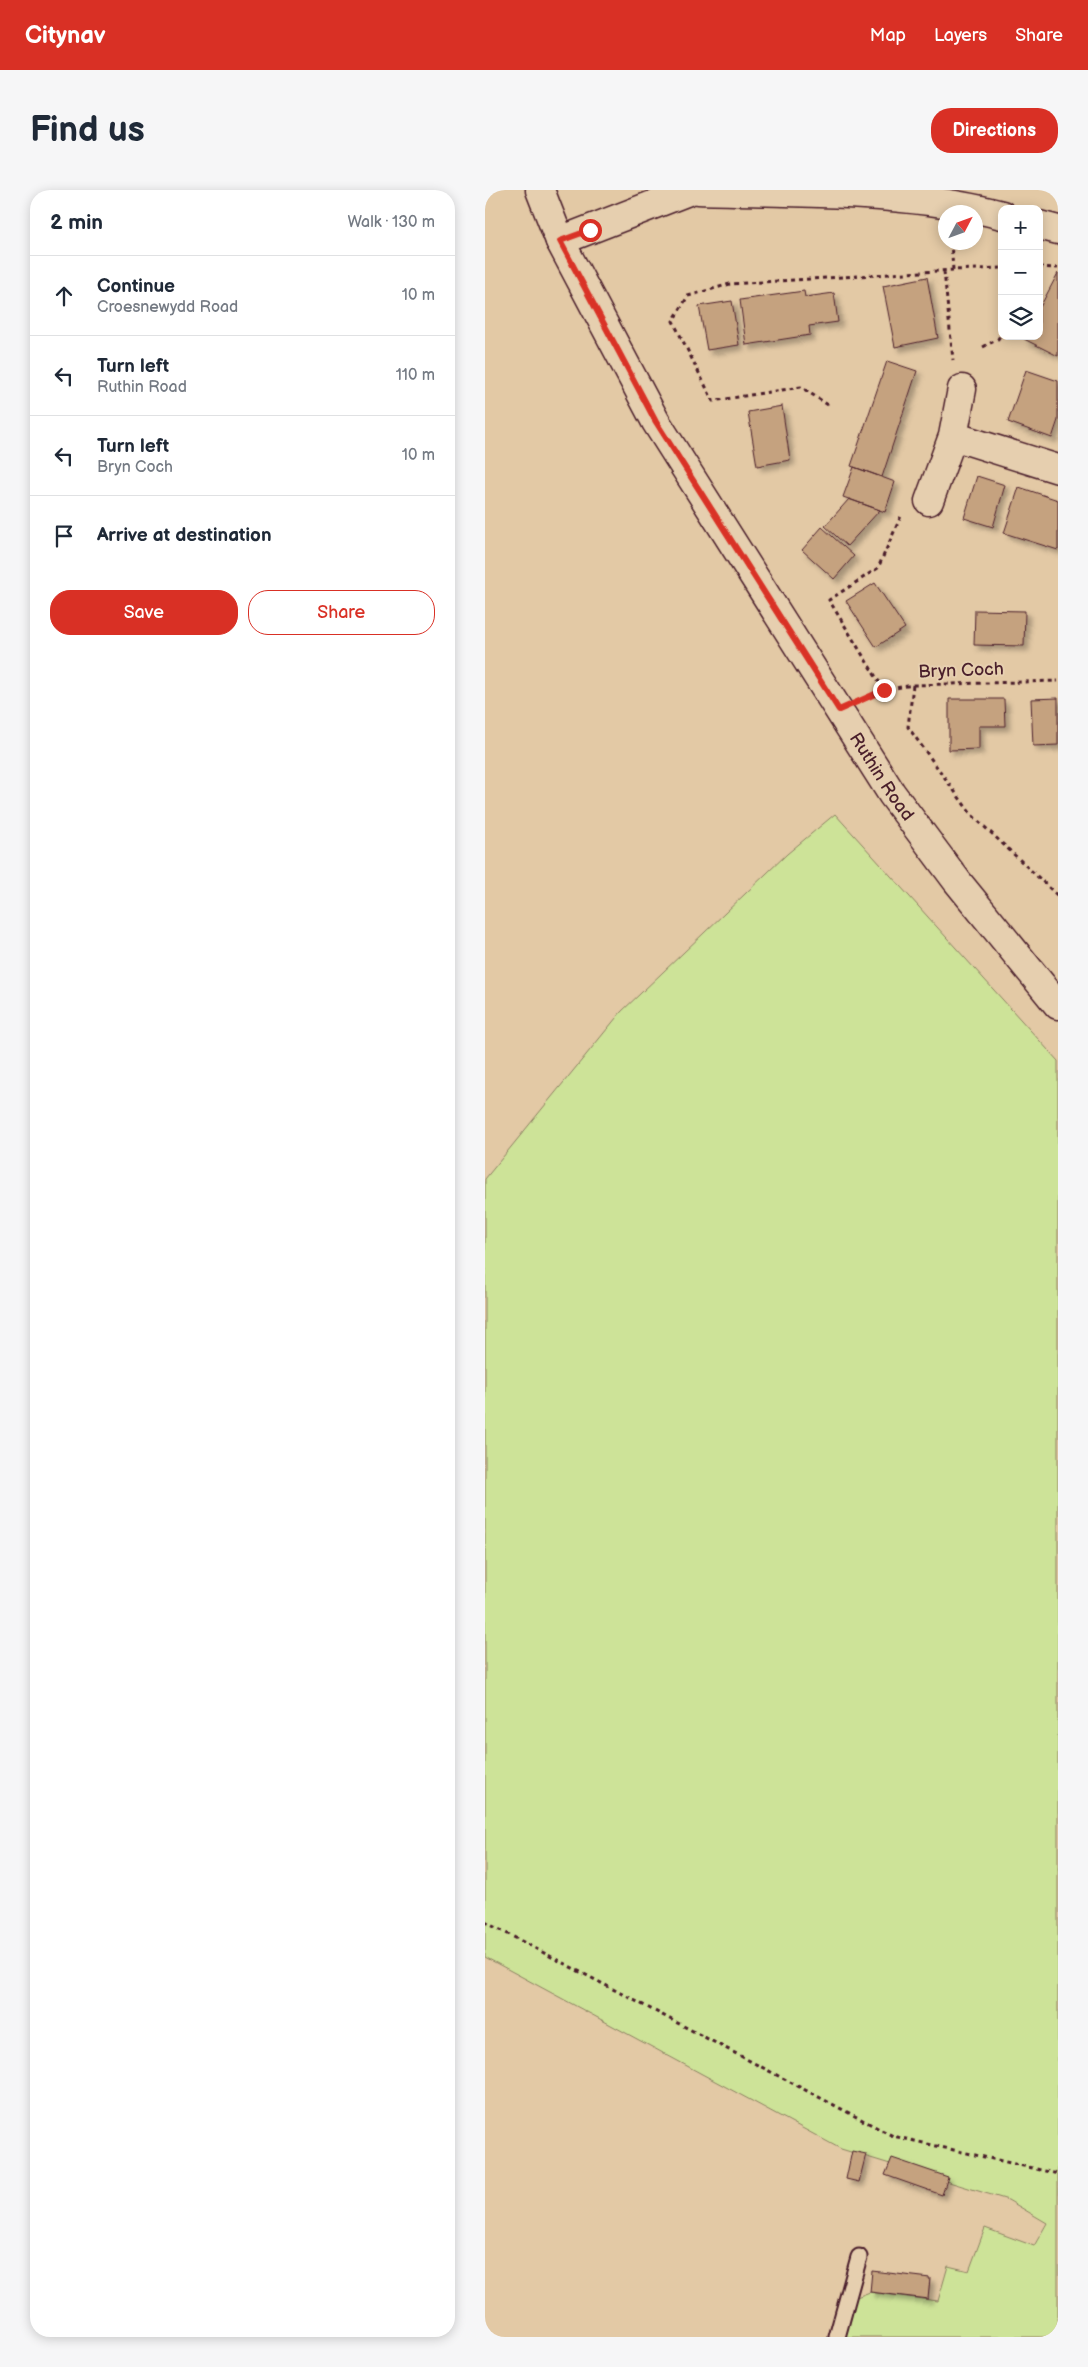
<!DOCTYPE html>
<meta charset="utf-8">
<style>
:root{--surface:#fff;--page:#f6f6f7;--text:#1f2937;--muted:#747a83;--line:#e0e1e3;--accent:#d93025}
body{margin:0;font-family:"Balsamiq Sans",sans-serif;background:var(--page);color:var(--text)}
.controls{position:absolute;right:15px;top:15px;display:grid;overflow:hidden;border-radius:10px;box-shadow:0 2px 12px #0003}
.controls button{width:45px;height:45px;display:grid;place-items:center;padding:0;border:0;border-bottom:1px solid var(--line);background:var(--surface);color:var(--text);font:25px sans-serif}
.compass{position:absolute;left:453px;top:15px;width:45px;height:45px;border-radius:50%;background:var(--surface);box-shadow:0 2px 12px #0003;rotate:49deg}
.stop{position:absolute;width:15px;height:15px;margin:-11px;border:4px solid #d93025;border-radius:50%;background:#fff}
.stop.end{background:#d93025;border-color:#fff;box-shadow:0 1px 5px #0008}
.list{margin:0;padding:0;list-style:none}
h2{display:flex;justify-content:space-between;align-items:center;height:65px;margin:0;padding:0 20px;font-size:21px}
h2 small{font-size:16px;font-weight:400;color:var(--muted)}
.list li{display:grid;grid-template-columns:32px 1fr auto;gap:15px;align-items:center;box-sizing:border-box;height:80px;padding:0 20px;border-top:1px solid var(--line)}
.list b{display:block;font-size:19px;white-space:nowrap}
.list p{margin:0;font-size:16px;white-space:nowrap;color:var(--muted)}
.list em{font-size:16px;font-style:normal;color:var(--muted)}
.actions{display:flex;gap:10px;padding:15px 20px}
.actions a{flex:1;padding:11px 0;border:1px solid var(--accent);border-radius:20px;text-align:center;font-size:18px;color:var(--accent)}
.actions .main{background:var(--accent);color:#fff}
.icon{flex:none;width:28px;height:28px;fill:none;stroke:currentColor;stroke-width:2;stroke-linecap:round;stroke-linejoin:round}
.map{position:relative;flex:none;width:573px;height:2147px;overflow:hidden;border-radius:20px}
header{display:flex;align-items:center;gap:30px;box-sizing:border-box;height:70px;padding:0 25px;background:var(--accent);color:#fff}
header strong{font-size:24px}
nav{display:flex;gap:28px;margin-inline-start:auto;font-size:18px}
.intro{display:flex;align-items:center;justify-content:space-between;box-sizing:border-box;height:120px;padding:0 30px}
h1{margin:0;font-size:35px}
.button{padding:12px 22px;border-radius:20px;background:var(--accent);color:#fff;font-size:18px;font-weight:700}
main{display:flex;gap:30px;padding:0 30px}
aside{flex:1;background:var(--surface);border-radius:20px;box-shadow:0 2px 12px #0003}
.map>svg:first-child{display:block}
.green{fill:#cde398;stroke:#8c8162}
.building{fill:#c5a27f;stroke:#4a1f2b;filter:url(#shadow)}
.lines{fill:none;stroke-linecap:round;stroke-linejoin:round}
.lane-casing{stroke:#4a1f2b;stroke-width:19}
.street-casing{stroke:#4a1f2b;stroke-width:31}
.secondary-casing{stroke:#4a1f2b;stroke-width:31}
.primary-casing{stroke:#4a1f2b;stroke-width:31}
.path{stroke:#4a1f2b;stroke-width:3;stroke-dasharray:4 4;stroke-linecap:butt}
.lane{stroke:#e6cfaf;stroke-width:15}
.street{stroke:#e6cfaf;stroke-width:28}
.secondary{stroke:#e6cfaf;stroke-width:28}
.primary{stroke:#e6cfaf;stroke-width:28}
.route{stroke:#d93025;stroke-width:6}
.labels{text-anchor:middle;stroke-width:4;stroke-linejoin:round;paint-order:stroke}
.street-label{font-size:18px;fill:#4a1f2b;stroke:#e6cfaf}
</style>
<header>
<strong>Citynav</strong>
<nav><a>Map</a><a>Layers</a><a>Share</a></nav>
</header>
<div class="intro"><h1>Find us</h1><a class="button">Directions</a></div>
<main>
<aside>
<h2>2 min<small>Walk · 130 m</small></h2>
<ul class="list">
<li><svg class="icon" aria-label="ahead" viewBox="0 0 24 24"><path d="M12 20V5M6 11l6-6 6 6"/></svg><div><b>Continue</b><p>Croesnewydd Road</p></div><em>10 m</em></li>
<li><svg class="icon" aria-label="left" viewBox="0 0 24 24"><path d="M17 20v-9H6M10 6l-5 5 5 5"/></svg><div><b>Turn left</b><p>Ruthin Road</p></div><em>110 m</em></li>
<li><svg class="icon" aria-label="left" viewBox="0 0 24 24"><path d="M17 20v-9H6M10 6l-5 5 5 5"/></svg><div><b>Turn left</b><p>Bryn Coch</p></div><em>10 m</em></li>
<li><svg class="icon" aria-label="arrive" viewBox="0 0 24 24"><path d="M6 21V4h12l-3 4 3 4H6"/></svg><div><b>Arrive at destination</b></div></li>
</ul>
<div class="actions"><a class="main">Save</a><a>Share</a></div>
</aside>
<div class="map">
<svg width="573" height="2147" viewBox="0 0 573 2147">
<defs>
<filter id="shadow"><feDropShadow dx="4.5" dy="4.5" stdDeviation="2.5" flood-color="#0004"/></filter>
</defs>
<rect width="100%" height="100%" fill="#e3c9a5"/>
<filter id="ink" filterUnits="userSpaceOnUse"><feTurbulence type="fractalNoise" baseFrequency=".02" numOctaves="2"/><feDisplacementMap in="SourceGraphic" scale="10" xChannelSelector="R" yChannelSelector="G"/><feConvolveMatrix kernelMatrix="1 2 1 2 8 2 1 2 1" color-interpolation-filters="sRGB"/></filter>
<g filter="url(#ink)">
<path class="green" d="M 350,624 L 573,871 L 573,2147 L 358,2147 L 369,2108 L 385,2102 L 453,2111 L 463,2076 L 484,2081 L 500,2038 L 549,2056 L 562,2033 L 523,2010 L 356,1959 L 0,1767 L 0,989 L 136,822 L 302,664 Z"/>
<path class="building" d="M 573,83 L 573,166 L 539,149 L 540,146 L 554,146 L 554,119 Z
M 442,87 L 453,148 L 410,157 L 398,96 Z
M 319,101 L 320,107 L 349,103 L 353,132 L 324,136 L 325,145 L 261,155 L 255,110 Z
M 247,111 L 254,155 L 222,160 L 214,116 Z
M 402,171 L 432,181 L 397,287 L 366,276 Z
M 541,180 L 573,191 L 573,230 L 567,248 L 523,232 Z
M 297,216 L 305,270 L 272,276 L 263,222 Z
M 369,277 L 410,292 L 400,322 L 358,307 Z
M 492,286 L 520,295 L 508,337 L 479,328 Z
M 534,297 L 573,310 L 573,360 L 519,343 Z
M 364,309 L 395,320 L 362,356 L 340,336 Z
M 337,337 L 369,366 L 349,389 L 317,360 Z
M 390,393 L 420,438 L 391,457 L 361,411 Z
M 490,420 L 540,421 L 539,456 L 489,455 Z
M 573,508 L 573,555 L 548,556 L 546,509 Z
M 464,509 L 519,509 L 520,536 L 494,536 L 494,559 L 464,560 Z
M 367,1961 L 381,1964 L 374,1992 L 361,1989 Z
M 407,1968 L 463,1987 L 457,2005 L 400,1985 Z
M 387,2081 L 445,2088 L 443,2109 L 385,2102 Z"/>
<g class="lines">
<defs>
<path id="lane" d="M 352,2147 L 374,2067"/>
<path id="street" d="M 468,246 L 573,279
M 444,311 L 468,246 L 477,199"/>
<path id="secondary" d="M 213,0 C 310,3 423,0 517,25
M 554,35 L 573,40
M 75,51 L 206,0"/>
<g id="primary">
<path id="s1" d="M 55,0 L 75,51 L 171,232 L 407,604 L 472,691 L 573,815"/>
</g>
</defs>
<use href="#lane" class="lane-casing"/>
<use href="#street" class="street-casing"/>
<use href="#secondary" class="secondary-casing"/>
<use href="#primary" class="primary-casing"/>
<path class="path" d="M 466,52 L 468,80 L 517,78
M 554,77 L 573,78
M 459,81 L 468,170
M 498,157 L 513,149 L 517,142
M 343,215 L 316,197 L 228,211 L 188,131 L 203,106 L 245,94 L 468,80
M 428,495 L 423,537 L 486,624 L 573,706
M 399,500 L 344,410 L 393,378 L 416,326
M 382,508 L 399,500 L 428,495 L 573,491
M 0,1732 L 408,1946 L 573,1984"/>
<use href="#lane" class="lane"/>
<use href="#street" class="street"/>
<use href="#secondary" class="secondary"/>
<use href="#primary" class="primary"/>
</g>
</g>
<g class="lines" filter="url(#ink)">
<path class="route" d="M 105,40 L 75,51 L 171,232 L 354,520 L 399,500"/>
</g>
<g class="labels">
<g class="street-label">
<text transform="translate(476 480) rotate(-2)" y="6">Bryn Coch</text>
<text dy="6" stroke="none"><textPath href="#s1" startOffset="680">Ruthin Road</textPath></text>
</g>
</g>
</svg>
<div class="controls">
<button>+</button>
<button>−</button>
<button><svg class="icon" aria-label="layers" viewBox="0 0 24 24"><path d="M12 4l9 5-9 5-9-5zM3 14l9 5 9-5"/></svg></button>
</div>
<svg class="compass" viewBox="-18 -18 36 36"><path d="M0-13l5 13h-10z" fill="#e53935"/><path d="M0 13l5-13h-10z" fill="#747a83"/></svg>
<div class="stop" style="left:105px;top:40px"></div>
<div class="stop end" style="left:399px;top:500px"></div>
</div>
</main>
